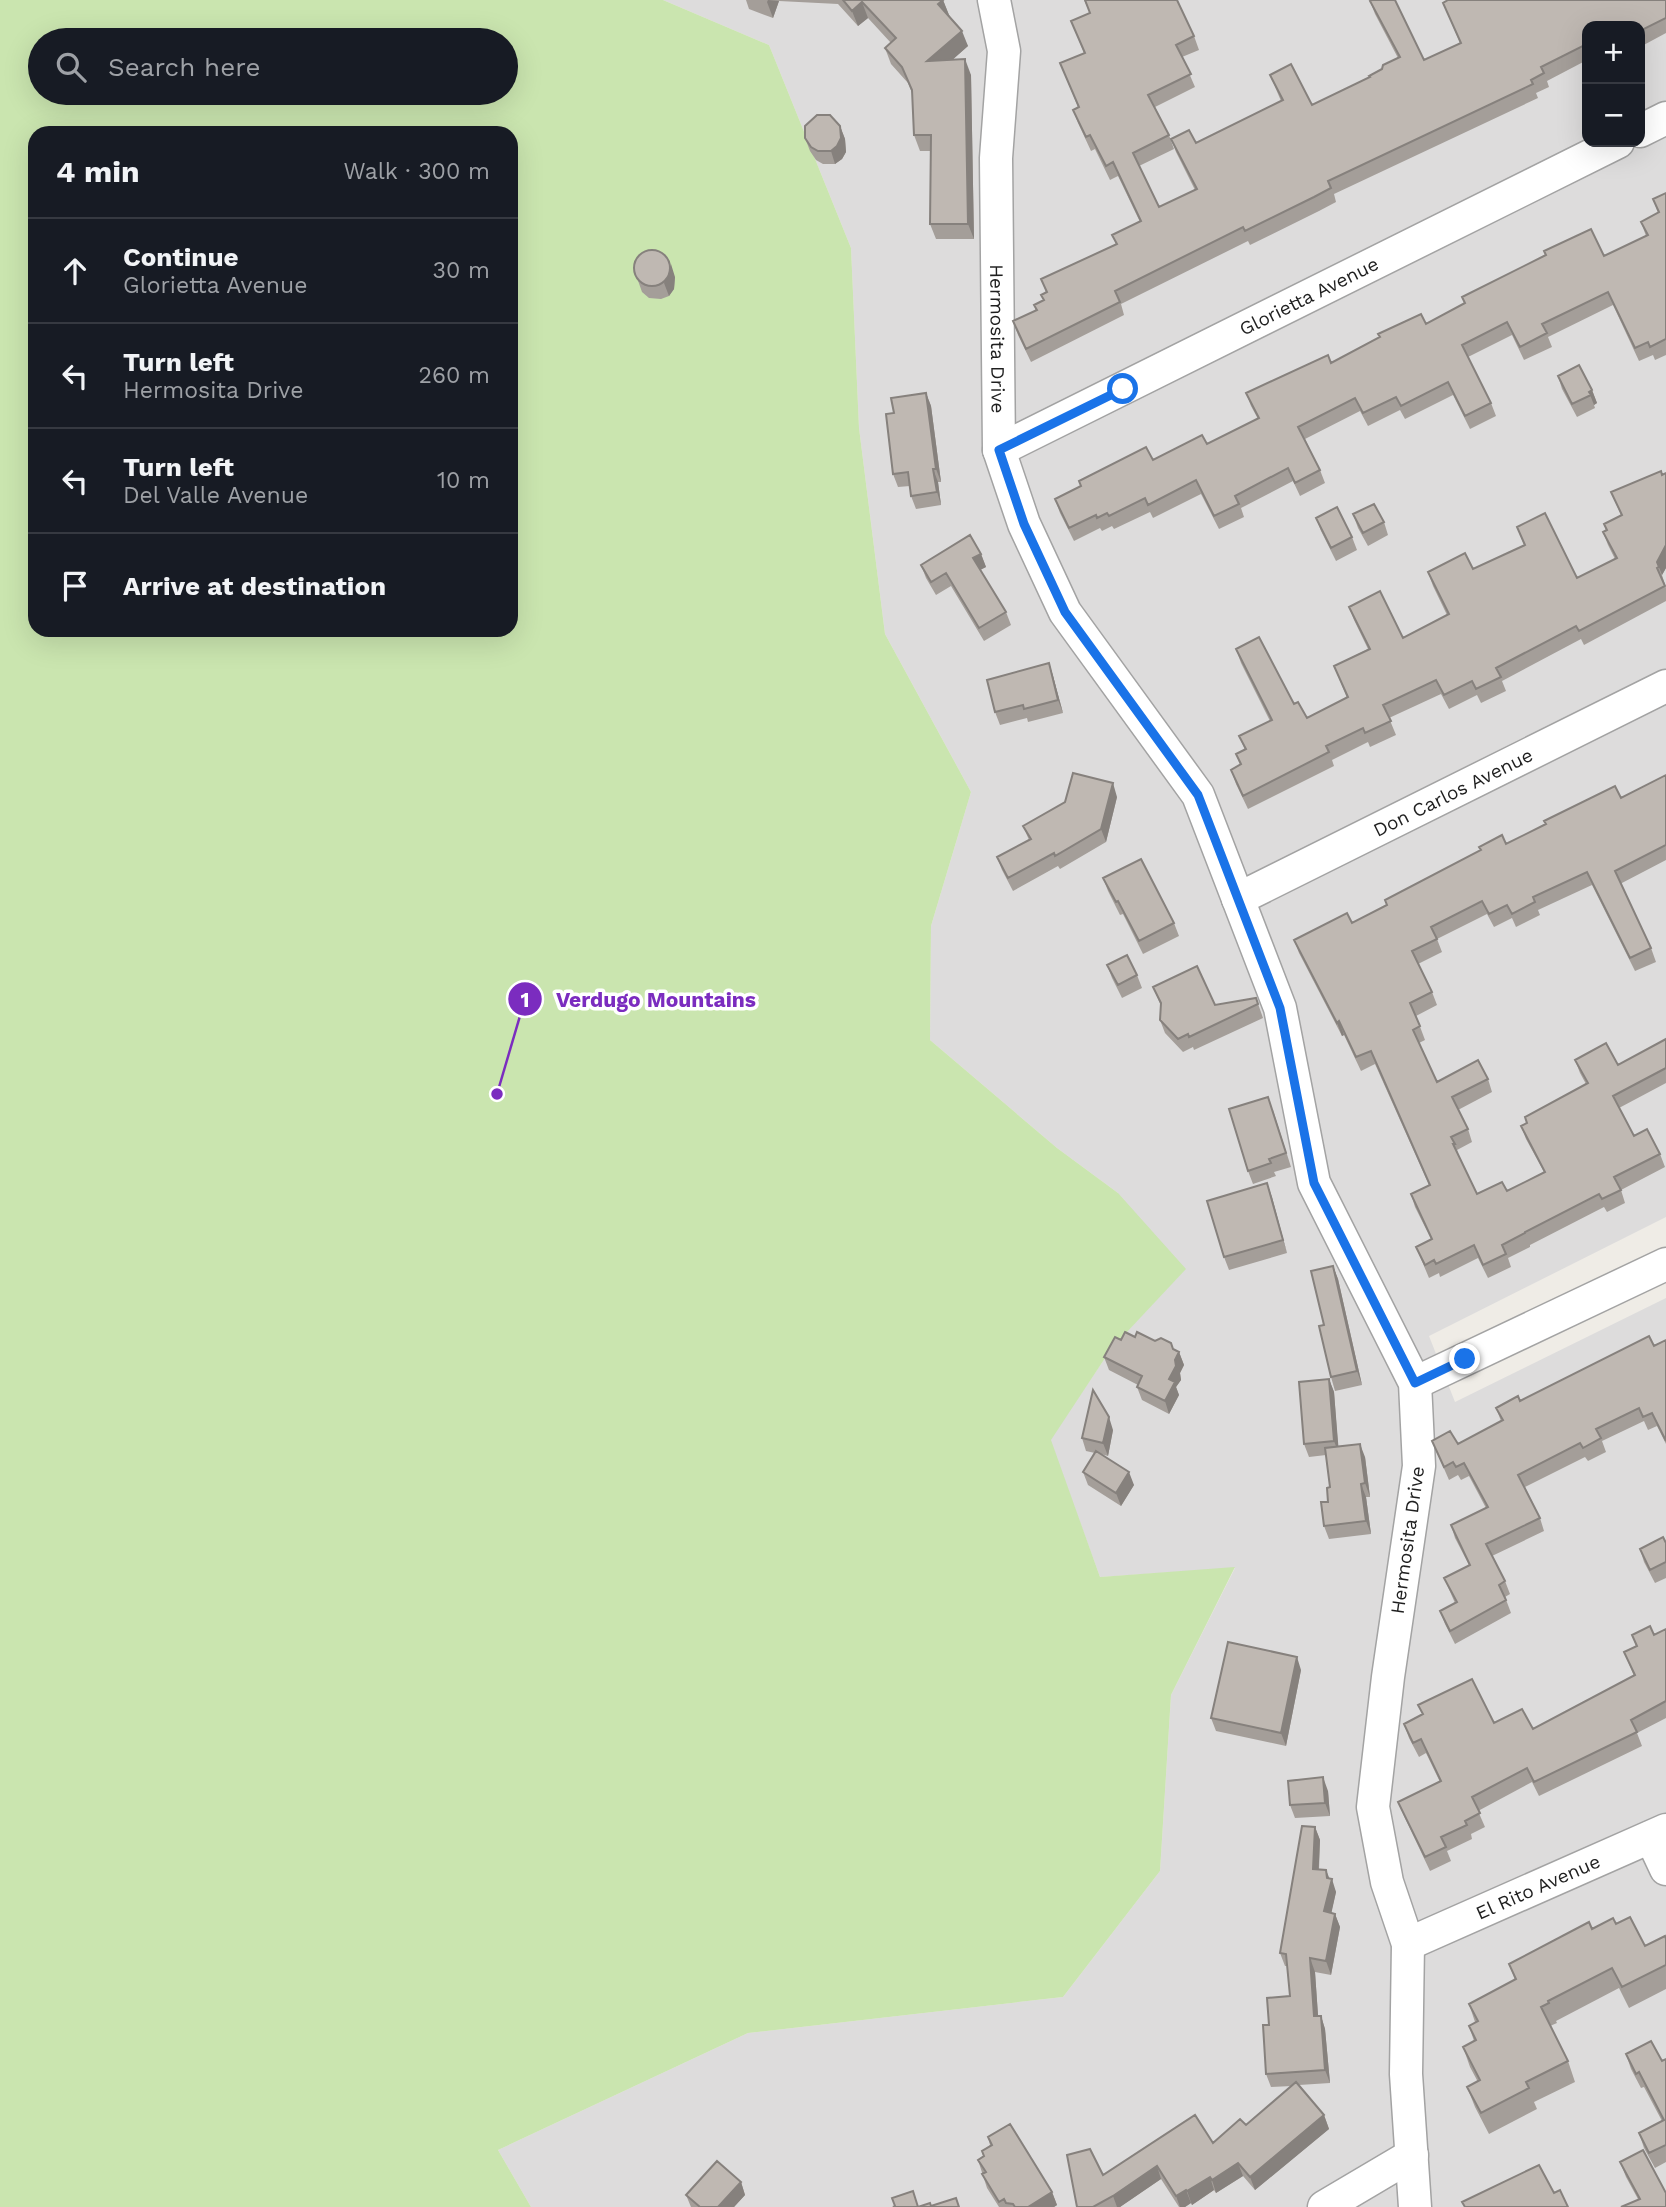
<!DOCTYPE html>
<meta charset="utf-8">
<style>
:root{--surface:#171b24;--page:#242831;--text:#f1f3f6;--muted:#9ea1a6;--line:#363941}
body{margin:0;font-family:"Work Sans",sans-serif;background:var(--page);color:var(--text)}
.controls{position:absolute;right:21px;top:21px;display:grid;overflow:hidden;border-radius:14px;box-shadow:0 7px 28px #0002}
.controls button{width:63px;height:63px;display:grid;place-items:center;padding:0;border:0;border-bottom:2px solid var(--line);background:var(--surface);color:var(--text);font:35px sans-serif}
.stop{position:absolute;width:21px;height:21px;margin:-16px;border:5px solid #1a73e8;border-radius:50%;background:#fff}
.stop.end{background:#1a73e8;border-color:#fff;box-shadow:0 2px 7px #0008}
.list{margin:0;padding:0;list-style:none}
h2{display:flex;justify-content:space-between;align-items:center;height:91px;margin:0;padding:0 28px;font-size:30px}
h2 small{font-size:23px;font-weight:400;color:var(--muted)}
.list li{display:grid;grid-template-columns:46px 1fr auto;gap:21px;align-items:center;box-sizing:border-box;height:105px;padding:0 28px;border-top:2px solid var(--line)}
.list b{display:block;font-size:26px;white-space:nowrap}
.list p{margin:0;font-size:23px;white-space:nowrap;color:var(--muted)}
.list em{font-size:23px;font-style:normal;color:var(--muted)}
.icon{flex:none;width:38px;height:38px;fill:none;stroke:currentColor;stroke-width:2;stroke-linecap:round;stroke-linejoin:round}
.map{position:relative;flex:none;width:1666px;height:2207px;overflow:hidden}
.search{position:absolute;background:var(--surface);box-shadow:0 7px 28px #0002;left:28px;top:28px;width:490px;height:77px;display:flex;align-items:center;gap:18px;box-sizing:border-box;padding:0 24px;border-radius:38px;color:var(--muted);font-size:26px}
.panel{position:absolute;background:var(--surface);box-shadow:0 7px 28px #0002;left:28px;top:126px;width:490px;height:511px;border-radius:21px}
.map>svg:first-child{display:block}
.residential{fill:#dddcdc;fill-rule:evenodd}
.grass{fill:#cae5af;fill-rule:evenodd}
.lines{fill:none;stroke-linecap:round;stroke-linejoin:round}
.minor-casing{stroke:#a3a3a3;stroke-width:35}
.minor{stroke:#fff;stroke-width:32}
.wall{fill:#a49e99}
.shaded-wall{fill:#86817d}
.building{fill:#bfb8b2;stroke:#86817d;stroke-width:2}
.route{stroke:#1a73e8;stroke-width:9}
.labels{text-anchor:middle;stroke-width:7;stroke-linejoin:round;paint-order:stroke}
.street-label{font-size:19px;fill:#1f1f1f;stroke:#fff}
.leader{fill:none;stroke:#7b2cbf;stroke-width:2.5}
.callout-dot{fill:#7b2cbf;stroke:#fff;stroke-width:2.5}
.mark-label{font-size:21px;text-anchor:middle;font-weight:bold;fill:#fff}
.callout-label{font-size:21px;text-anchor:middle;font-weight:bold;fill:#7b2cbf;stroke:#fff;stroke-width:7;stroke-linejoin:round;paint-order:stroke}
</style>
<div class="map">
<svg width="1666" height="2207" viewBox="0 0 1666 2207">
<rect width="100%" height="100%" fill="#efece6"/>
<path class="residential" d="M 663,0 L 1666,0 L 1666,1217 L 1429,1336 L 1455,1402 L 1666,1298 L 1666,2207 L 531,2207 L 498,2150 L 748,2033 L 1063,1997 L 1160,1871 L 1171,1695 L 1235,1568 L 1100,1577 L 1050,1440 L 1111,1349 L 1118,1193 L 1057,1148 L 930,1040 L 931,926 L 971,792 L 885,634 L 859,428 L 851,248 L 769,45 ZM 1587,26 L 1640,26 L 1640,142 L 1587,142 Z"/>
<path class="grass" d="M 0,0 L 663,0 L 769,45 L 851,248 L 859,428 L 885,634 L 971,792 L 931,926 L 930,1040 L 1057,1148 L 1118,1193 L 1186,1269 L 1111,1349 L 1051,1440 L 1100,1577 L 1235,1567 L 1171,1695 L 1160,1871 L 1063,1997 L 748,2033 L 498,2150 L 531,2207 L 0,2207 ZM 40,40 L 506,40 L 506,93 L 40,93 ZM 35,133 L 511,133 L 511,630 L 35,630 Z"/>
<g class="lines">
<defs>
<g id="minor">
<path id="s1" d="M 994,0 L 1004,51 L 996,158 L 999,450 L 1024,524 L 1065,612 L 1198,795 L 1280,1008 L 1314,1183 L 1415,1383 L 1419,1466 L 1388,1677 L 1373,1807 L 1387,1882 L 1408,1944 L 1406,2074 L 1415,2207"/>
<path d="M 1640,131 L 1666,118"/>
<path id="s2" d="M 999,450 L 1618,142"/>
<path id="s3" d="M 1238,899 L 1666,686"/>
<path d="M 1415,1383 L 1666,1264"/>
<path d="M 1651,1837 L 1666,1869"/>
<path id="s4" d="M 1408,1944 L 1666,1830"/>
<path d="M 1324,2207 L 1412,2155"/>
</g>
</defs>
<use href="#minor" class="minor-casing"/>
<use href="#minor" class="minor"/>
</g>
<path class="wall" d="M 746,0 L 943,0 L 949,15 L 968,46 L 952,60 L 971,75 L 974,239 L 936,239 L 930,224 L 931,151 L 920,151 L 914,135 L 912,93 L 908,83 L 891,64 L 885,48 L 891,43 L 868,18 L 858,26 L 838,4 L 779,1 L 773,18 L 749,9 Z
M 1084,0 L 1177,0 L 1194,36 L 1199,50 L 1182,57 L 1195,87 L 1155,107 L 1169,135 L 1174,149 L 1139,166 L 1159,207 L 1195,190 L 1176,152 L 1171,139 L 1196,143 L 1281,101 L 1270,75 L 1312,105 L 1370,77 L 1398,58 L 1375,14 L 1370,1 L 1424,60 L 1460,43 L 1443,3 L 1666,0 L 1666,33 L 1640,47 L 1640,26 L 1587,26 L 1587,60 L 1547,81 L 1549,87 L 1536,93 L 1538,98 L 1334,194 L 1336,202 L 1319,211 L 1250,245 L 1248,241 L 1121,304 L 1124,315 L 1031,362 L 1018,335 L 1013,321 L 1036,311 L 1034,305 L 1043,300 L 1041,295 L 1046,292 L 1041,279 L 1116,244 L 1112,235 L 1140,222 L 1118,176 L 1110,180 L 1095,149 L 1091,151 L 1078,123 L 1073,110 L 1078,107 L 1060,63 L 1084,53 L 1071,21 L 1090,13 Z
M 840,126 L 845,139 L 846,152 L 842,159 L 835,164 L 823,164 L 816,160 L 810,151 L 805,138 Z
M 1666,193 L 1666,355 L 1655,360 L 1653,355 L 1639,361 L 1613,305 L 1548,337 L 1552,347 L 1524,360 L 1512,335 L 1468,357 L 1491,403 L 1496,416 L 1470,429 L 1453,395 L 1405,419 L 1400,410 L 1368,426 L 1360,411 L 1305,439 L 1320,470 L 1325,483 L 1300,496 L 1293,481 L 1241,508 L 1244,517 L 1219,529 L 1201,494 L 1153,518 L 1150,512 L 1114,529 L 1112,526 L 1102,531 L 1100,528 L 1074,541 L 1060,513 L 1055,499 L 1081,487 L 1079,481 L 1207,444 L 1258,419 L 1251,406 L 1246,393 L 1331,363 L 1426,324 L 1465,304 L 1462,297 L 1604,256 L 1646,236 L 1641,222 L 1658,213 L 1653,199 Z
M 635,272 L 675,277 L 674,289 L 669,296 L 661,299 L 649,298 L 642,292 Z
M 1558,376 L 1592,390 L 1597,403 L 1594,405 L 1595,408 L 1577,417 L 1562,389 Z
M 926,393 L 931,406 L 941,482 L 938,482 L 941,505 L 916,509 L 911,496 L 910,486 L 898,487 L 893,474 L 894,413 Z
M 1666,473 L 1666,568 L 1662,575 L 1666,588 L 1666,601 L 1584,645 L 1581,639 L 1502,681 L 1506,691 L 1481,703 L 1477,695 L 1449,709 L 1441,694 L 1389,718 L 1396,735 L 1370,747 L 1368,742 L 1332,760 L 1334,766 L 1248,809 L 1236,784 L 1231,770 L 1240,765 L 1236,754 L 1245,750 L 1239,736 L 1270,721 L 1241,663 L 1236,649 L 1294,704 L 1307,718 L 1347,698 L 1334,666 L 1368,649 L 1354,620 L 1349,607 L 1403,638 L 1447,615 L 1433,586 L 1428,572 L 1473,569 L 1524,545 L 1517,527 L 1577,578 L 1615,559 L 1608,545 L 1603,532 L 1606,530 L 1604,524 L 1621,515 L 1611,492 Z
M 1353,514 L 1384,522 L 1388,535 L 1368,546 L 1358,528 Z
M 1316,518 L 1352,537 L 1357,550 L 1336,561 L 1321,531 Z
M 981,554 L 986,567 L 980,570 L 1006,612 L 1011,625 L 984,641 L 951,586 L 936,595 L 926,578 L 921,565 Z
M 1049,663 L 1053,676 L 1063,713 L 1028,722 L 1027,718 L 1000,725 L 995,712 Z
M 1666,775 L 1666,860 L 1620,884 L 1651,948 L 1656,962 L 1635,971 L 1592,885 L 1538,910 L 1540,915 L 1516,927 L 1512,918 L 1494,927 L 1487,914 L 1437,939 L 1442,952 L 1418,964 L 1432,992 L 1437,1005 L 1416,1016 L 1425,1040 L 1419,1043 L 1437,1082 L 1488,1079 L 1492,1092 L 1458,1110 L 1468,1129 L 1472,1142 L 1457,1150 L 1459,1157 L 1477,1194 L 1507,1191 L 1544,1172 L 1526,1139 L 1521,1126 L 1586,1084 L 1580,1073 L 1575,1060 L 1618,1065 L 1666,1039 L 1666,1083 L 1619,1108 L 1634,1136 L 1660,1154 L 1665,1167 L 1621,1190 L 1625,1203 L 1607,1212 L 1604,1207 L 1530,1245 L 1530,1247 L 1508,1258 L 1511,1267 L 1488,1278 L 1478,1258 L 1440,1277 L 1439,1273 L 1429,1278 L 1416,1247 L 1431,1239 L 1415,1207 L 1411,1194 L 1429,1185 L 1375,1064 L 1361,1071 L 1344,1035 L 1342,1036 L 1299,953 L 1294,940 L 1352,923 L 1387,905 L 1385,900 L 1506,844 L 1621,798 Z
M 1117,797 L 1106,842 L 1060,869 L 1058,866 L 1013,891 L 1002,870 L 997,857 L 1029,840 L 1023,826 Z
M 1103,878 L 1174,923 L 1179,936 L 1143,954 L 1123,914 L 1120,915 L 1108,891 Z
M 1107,965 L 1137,975 L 1142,988 L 1122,998 L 1112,978 Z
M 1153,987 L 1215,1005 L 1256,998 L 1263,1018 L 1194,1050 L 1193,1047 L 1183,1052 L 1165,1033 L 1160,1020 L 1161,1006 Z
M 1273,1110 L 1291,1167 L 1274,1172 L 1276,1176 L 1253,1184 L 1248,1171 Z
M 1267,1183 L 1287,1253 L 1229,1270 L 1224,1257 Z
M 1333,1266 L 1338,1279 L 1362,1385 L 1335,1391 L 1331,1377 Z
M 1135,1337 L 1155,1341 L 1179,1352 L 1184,1365 L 1180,1373 L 1181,1380 L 1176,1387 L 1179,1395 L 1169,1414 L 1142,1400 L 1137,1387 L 1138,1385 L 1109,1370 L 1104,1357 L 1121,1340 Z
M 1666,1340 L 1666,1444 L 1657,1426 L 1648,1430 L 1644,1421 L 1602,1441 L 1606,1452 L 1588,1461 L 1585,1457 L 1525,1487 L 1540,1518 L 1544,1531 L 1492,1556 L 1505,1581 L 1510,1594 L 1505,1597 L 1511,1613 L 1455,1644 L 1445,1624 L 1440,1611 L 1455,1603 L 1444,1578 L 1469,1565 L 1455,1538 L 1451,1525 L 1486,1508 L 1469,1476 L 1461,1480 L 1458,1475 L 1449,1480 L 1432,1441 L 1458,1444 L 1501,1421 L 1496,1408 L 1520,1401 Z
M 1329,1379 L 1334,1392 L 1338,1446 L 1365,1457 L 1370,1497 L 1366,1497 L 1371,1534 L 1329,1539 L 1324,1526 L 1330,1487 L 1326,1455 L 1309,1457 L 1304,1444 Z
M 1113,1430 L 1108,1456 L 1101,1454 L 1134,1485 L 1121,1506 L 1088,1485 L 1083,1472 L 1095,1453 L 1086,1451 L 1082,1438 Z
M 1666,1543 L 1666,1578 L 1655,1583 L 1644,1562 L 1640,1549 Z
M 1666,1629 L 1666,1718 L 1637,1733 L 1642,1746 L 1539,1796 L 1532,1782 L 1478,1811 L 1485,1827 L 1471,1834 L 1472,1839 L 1447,1851 L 1451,1861 L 1430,1871 L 1404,1816 L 1398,1802 L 1440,1782 L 1426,1753 L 1419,1757 L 1409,1738 L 1404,1724 L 1422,1714 L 1418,1705 L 1494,1723 L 1533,1729 L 1634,1676 L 1624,1652 L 1636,1646 L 1632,1635 L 1654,1635 Z
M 1301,1670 L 1286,1746 L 1216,1731 L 1211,1718 Z
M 1328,1791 L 1330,1816 L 1295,1818 L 1290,1805 Z
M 1315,1827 L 1320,1840 L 1319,1870 L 1329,1878 L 1336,1892 L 1331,1913 L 1335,1914 L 1340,1927 L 1331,1975 L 1315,1972 L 1318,2016 L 1321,2016 L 1325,2029 L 1330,2083 L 1299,2085 L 1324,2115 L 1329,2129 L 1255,2190 L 1243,2176 L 1216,2193 L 1214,2190 L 1192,2205 L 1191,2203 L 1185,2207 L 1179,2207 L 1161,2179 L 1120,2207 L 1077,2207 L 1103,2175 L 1213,2143 L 1246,2125 L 1292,2086 L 1271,2087 L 1266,2074 L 1269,2025 L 1290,1996 L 1287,1966 L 1285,1966 L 1280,1953 Z
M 1616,1924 L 1645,1946 L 1666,1939 L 1666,1989 L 1629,2008 L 1619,1988 L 1556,2021 L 1557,2023 L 1550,2026 L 1568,2061 L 1575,2082 L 1534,2102 L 1537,2109 L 1489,2134 L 1475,2107 L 1467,2087 L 1478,2082 L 1470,2067 L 1463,2047 L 1474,2041 L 1469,2026 L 1475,2022 L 1469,2004 L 1515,1980 L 1509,1964 L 1592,1929 Z
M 1626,2054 L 1662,2061 L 1666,2059 L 1666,2162 L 1655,2168 L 1644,2148 L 1639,2133 L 1662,2121 L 1644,2087 L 1641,2088 L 1631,2069 Z
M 988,2137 L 1052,2192 L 1057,2205 L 1054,2207 L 999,2207 L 987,2188 L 978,2160 L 983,2156 L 982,2151 L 990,2145 Z
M 1620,2162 L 1666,2193 L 1638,2199 L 1626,2177 Z
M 741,2182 L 745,2195 L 734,2207 L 691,2207 L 686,2195 Z"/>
<path class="shaded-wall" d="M 768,0 L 779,1 L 773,18 L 767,2 Z
M 943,0 L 949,15 L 938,4 Z
M 862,2 L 868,18 L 858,26 L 852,11 Z
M 962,31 L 968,46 L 933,77 L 927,61 Z
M 965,59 L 971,75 L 974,239 L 968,224 Z
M 840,126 L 845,139 L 846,152 L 842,159 L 835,164 L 831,151 Z
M 671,264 L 675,277 L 674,289 L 669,296 L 664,283 Z
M 1592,390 L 1597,403 L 1594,405 L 1589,392 Z
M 926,393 L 931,406 L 941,482 L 936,469 Z
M 933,469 L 938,482 L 941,505 L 937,492 Z
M 1666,545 L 1666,568 L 1662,575 L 1657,562 Z
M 981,554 L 986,567 L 978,571 L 973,558 Z
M 1049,663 L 1053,676 L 1063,713 L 1058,700 Z
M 1113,783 L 1117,797 L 1106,842 L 1101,829 Z
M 1339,1021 L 1344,1035 L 1342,1036 L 1337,1023 Z
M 1267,1183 L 1272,1197 L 1287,1253 L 1283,1240 Z
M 1333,1266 L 1338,1279 L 1362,1385 L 1357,1371 Z
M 1179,1352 L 1184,1365 L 1180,1373 L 1181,1380 L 1176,1387 L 1179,1395 L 1169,1414 L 1165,1401 L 1169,1379 L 1175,1360 Z
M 1329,1379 L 1334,1392 L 1339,1454 L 1334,1441 Z
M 1109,1417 L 1113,1430 L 1108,1456 L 1103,1443 Z
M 1360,1444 L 1365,1457 L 1370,1497 L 1365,1483 Z
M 1129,1472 L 1134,1485 L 1121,1506 L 1116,1493 Z
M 1361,1484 L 1366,1497 L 1371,1534 L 1366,1521 Z
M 1297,1657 L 1301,1670 L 1286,1746 L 1281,1733 Z
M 1323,1777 L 1328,1791 L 1330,1816 L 1325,1803 Z
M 1315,1827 L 1320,1840 L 1318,1882 L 1313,1869 Z
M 1326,1870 L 1331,1882 L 1332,1879 L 1336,1892 L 1329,1924 L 1324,1911 Z
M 1335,1914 L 1340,1927 L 1331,1975 L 1326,1961 Z
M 1310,1958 L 1315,1972 L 1319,2029 L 1314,2016 Z
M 1321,2016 L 1325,2029 L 1330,2083 L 1325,2070 Z
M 1324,2115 L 1329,2129 L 1255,2190 L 1250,2177 Z
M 1238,2163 L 1243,2176 L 1216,2193 L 1212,2180 Z
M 1157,2166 L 1161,2179 L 1120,2207 L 1117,2207 L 1113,2196 Z
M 1210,2177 L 1214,2190 L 1192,2205 L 1187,2191 Z
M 741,2182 L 745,2195 L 734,2207 L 718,2207 Z
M 1186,2190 L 1191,2203 L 1185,2207 L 1180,2207 L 1176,2196 Z
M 1052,2192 L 1057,2205 L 1054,2207 L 1028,2207 Z"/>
<path class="building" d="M 843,0 L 943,0 L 938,4 L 962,31 L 927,61 L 965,59 L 968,224 L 930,224 L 931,135 L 914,135 L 912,90 L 902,67 L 885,48 L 896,38 L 862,2 L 852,11 Z
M 1085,0 L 1177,0 L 1194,36 L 1176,45 L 1191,74 L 1148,95 L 1169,135 L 1133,153 L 1159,207 L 1197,189 L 1171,139 L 1189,130 L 1196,143 L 1283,100 L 1270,75 L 1291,64 L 1312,105 L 1370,77 L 1369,76 L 1382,69 L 1383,65 L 1400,57 L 1370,1 L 1372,0 L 1395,0 L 1424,60 L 1461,43 L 1443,3 L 1448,0 L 1666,0 L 1666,18 L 1640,31 L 1640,26 L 1587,26 L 1587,44 L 1541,67 L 1544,73 L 1531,80 L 1533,84 L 1328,181 L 1331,188 L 1314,197 L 1245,231 L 1243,227 L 1115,291 L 1120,302 L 1026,349 L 1013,321 L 1037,310 L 1034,305 L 1044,300 L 1041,295 L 1047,292 L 1041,279 L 1117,244 L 1112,235 L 1141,221 L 1113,162 L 1106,166 L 1090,135 L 1086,137 L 1073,110 L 1079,107 L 1060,63 L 1085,53 L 1071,21 L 1090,13 Z
M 817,115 L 830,115 L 840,126 L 841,138 L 837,146 L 831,151 L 818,151 L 811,147 L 805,138 L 805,126 Z
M 1666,193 L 1666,339 L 1650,347 L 1648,342 L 1635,348 L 1608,292 L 1542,324 L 1547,333 L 1520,347 L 1507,322 L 1462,345 L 1491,403 L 1465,416 L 1448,382 L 1401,406 L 1396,397 L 1363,413 L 1355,398 L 1298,427 L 1320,470 L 1295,483 L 1288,468 L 1235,496 L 1239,504 L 1214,516 L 1196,480 L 1148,505 L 1145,498 L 1109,516 L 1107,513 L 1097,518 L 1096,515 L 1069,528 L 1055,499 L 1081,486 L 1079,481 L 1146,447 L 1153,460 L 1202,435 L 1207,444 L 1259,418 L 1246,393 L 1328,355 L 1331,363 L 1380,337 L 1378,334 L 1421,314 L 1426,324 L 1465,303 L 1462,297 L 1546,255 L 1544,251 L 1591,229 L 1604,256 L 1648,235 L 1641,222 L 1659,212 L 1653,199 Z
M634 268a18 18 0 1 1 36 0a18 18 0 1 1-36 0Z
M 1579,365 L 1592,390 L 1589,392 L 1591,395 L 1572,404 L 1558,376 Z
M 926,393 L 936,469 L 933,469 L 937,492 L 911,496 L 908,472 L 893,474 L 886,414 L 894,413 L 891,398 Z
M 1661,471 L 1662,475 L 1666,473 L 1666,545 L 1657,562 L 1659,567 L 1657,568 L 1665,586 L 1579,631 L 1576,626 L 1496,668 L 1501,677 L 1476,689 L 1472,681 L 1444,695 L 1436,680 L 1383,705 L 1391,721 L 1365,733 L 1363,728 L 1326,746 L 1329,752 L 1243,796 L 1231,770 L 1241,764 L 1236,754 L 1246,749 L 1239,736 L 1272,720 L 1236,649 L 1259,637 L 1294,704 L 1298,702 L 1307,718 L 1348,697 L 1334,666 L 1370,649 L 1349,607 L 1380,591 L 1403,638 L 1449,614 L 1428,572 L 1465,553 L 1473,569 L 1525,545 L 1517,527 L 1545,513 L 1577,578 L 1617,558 L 1603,532 L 1607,530 L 1604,524 L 1622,515 L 1611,492 Z
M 1374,504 L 1384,522 L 1363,533 L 1353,514 Z
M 1337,507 L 1352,537 L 1331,548 L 1316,518 Z
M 970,535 L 981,554 L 973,558 L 1006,612 L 979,628 L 946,573 L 931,582 L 921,565 Z
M 1049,663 L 1058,700 L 1024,709 L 1023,705 L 995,712 L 987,680 Z
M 1073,773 L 1113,783 L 1101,829 L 1055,856 L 1054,853 L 1008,878 L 997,857 L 1031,839 L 1023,826 L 1065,802 Z
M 1666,775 L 1666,845 L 1615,871 L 1651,948 L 1630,958 L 1587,872 L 1533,897 L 1535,902 L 1512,914 L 1507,905 L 1489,914 L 1482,901 L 1431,927 L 1437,939 L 1412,951 L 1432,992 L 1410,1003 L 1420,1026 L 1413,1030 L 1437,1082 L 1478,1060 L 1488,1079 L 1452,1097 L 1468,1129 L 1451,1137 L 1455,1144 L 1453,1144 L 1477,1194 L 1502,1182 L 1507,1191 L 1545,1172 L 1521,1126 L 1527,1123 L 1525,1117 L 1588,1083 L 1575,1060 L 1606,1043 L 1618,1065 L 1666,1039 L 1666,1068 L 1613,1096 L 1634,1136 L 1647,1129 L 1660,1154 L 1614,1177 L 1621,1190 L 1602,1199 L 1599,1194 L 1525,1232 L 1525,1233 L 1502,1245 L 1506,1254 L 1483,1265 L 1474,1245 L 1436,1264 L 1434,1260 L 1425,1265 L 1416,1247 L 1432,1239 L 1411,1194 L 1430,1185 L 1371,1051 L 1356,1057 L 1339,1021 L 1337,1023 L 1294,940 L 1347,913 L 1352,923 L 1387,905 L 1385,900 L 1481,850 L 1479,847 L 1502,835 L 1506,844 L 1546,824 L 1544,821 L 1615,786 L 1621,798 Z
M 1141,859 L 1174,923 L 1139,941 L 1118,901 L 1116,902 L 1103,878 Z
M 1127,955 L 1137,975 L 1118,985 L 1107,965 Z
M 1197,966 L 1215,1005 L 1256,998 L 1258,1004 L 1189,1037 L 1188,1034 L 1178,1039 L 1160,1020 L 1161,1003 L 1153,987 Z
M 1268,1097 L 1286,1153 L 1269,1159 L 1271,1163 L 1248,1171 L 1229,1109 Z
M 1267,1183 L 1283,1240 L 1224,1257 L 1207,1201 Z
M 1333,1266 L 1357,1371 L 1331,1377 L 1319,1326 L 1324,1325 L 1311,1271 Z
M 1125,1332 L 1135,1337 L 1137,1332 L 1155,1341 L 1161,1338 L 1171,1343 L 1173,1349 L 1179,1352 L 1175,1360 L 1176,1366 L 1169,1379 L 1175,1382 L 1165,1401 L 1137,1387 L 1142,1376 L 1104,1357 L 1115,1337 L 1121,1340 Z
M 1649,1336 L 1654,1346 L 1666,1340 L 1666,1441 L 1652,1413 L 1643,1417 L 1639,1408 L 1596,1429 L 1601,1438 L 1583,1448 L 1580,1443 L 1518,1475 L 1540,1518 L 1486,1544 L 1505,1581 L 1499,1585 L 1506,1600 L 1450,1631 L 1440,1611 L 1457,1602 L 1444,1578 L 1470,1565 L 1451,1525 L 1488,1507 L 1464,1463 L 1456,1467 L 1453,1462 L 1444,1467 L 1432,1441 L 1450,1431 L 1458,1444 L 1503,1420 L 1496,1408 L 1518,1396 L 1520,1401 Z
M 1329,1379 L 1334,1441 L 1304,1444 L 1299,1382 Z
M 1093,1390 L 1109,1417 L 1103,1443 L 1082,1438 Z
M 1360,1444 L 1365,1483 L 1361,1484 L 1366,1521 L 1324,1526 L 1321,1502 L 1328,1502 L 1327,1488 L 1330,1487 L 1325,1448 Z
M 1096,1451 L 1129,1472 L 1116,1493 L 1083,1472 Z
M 1663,1537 L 1666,1543 L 1666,1562 L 1650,1570 L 1640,1549 Z
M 1650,1626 L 1654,1635 L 1666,1629 L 1666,1701 L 1631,1720 L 1637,1732 L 1534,1782 L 1527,1768 L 1472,1797 L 1480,1813 L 1465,1821 L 1467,1825 L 1441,1837 L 1446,1847 L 1425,1857 L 1398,1802 L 1441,1781 L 1421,1739 L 1413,1743 L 1404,1724 L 1423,1714 L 1418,1705 L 1472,1679 L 1494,1723 L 1522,1709 L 1533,1729 L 1635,1675 L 1624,1652 L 1637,1646 L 1632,1635 Z
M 1228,1642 L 1297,1657 L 1281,1733 L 1211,1718 Z
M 1323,1777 L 1325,1803 L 1290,1805 L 1288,1781 Z
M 1302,1826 L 1315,1827 L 1313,1869 L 1326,1870 L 1327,1878 L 1332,1879 L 1324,1911 L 1335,1914 L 1326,1961 L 1310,1958 L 1314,2016 L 1321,2016 L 1325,2070 L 1266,2074 L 1263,2025 L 1269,2025 L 1267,1998 L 1290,1996 L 1286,1954 L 1280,1953 Z
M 1630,1917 L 1645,1946 L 1665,1936 L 1666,1939 L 1666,1965 L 1622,1987 L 1612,1968 L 1548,2001 L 1549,2003 L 1541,2007 L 1568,2061 L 1526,2082 L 1529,2088 L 1481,2113 L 1467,2087 L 1480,2080 L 1463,2047 L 1476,2040 L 1469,2026 L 1478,2021 L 1469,2004 L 1516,1979 L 1509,1964 L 1589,1922 L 1592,1929 L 1613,1918 L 1616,1924 Z
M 1651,2041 L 1662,2061 L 1666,2059 L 1666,2145 L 1649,2153 L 1639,2133 L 1664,2120 L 1639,2072 L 1636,2074 L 1626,2054 Z
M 1296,2082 L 1324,2115 L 1250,2177 L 1238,2163 L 1212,2180 L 1210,2177 L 1187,2191 L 1186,2190 L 1176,2196 L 1157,2166 L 1113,2196 L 1093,2207 L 1077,2207 L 1067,2155 L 1090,2149 L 1103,2175 L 1195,2115 L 1213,2143 L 1240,2119 L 1246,2125 Z
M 1010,2124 L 1052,2192 L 1028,2207 L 1015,2207 L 1013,2204 L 1006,2203 L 1004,2199 L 999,2202 L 982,2174 L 986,2172 L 978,2160 L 984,2156 L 982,2151 L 992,2145 L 988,2137 Z
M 1643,2150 L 1666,2193 L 1666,2207 L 1621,2207 L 1640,2199 L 1620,2162 Z
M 717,2161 L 741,2182 L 718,2207 L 700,2207 L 686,2195 Z
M 1539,2165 L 1554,2193 L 1560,2190 L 1568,2207 L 1465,2207 L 1462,2202 Z
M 913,2191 L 918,2207 L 930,2203 L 931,2206 L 956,2198 L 959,2207 L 893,2207 L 895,2206 L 892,2198 Z"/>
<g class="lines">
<path class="route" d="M 1123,389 L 999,450 L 1024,524 L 1065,612 L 1198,795 L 1280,1008 L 1314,1183 L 1415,1383 L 1465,1359"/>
</g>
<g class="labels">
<g class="street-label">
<text dy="7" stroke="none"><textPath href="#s2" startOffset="346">Glorietta Avenue</textPath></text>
<text dy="7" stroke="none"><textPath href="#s1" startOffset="340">Hermosita Drive</textPath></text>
<text dy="7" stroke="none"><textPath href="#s3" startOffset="240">Don Carlos Avenue</textPath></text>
<text transform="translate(1407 1540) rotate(-82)" y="7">Hermosita Drive</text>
<text dy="7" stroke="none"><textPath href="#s4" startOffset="142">El Rito Avenue</textPath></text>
</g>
</g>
<path class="leader" d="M497 1094L525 999"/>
<g class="callout-dot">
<circle cx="497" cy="1094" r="7"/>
<circle cx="525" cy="999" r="18"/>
</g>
<g class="mark-label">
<text x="525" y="1007">1</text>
</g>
<g class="callout-label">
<text x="656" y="1007">Verdugo Mountains</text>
</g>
</svg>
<div class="controls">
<button>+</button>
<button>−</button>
</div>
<div class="stop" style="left:1123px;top:389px"></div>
<div class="stop end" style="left:1465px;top:1359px"></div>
<div class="search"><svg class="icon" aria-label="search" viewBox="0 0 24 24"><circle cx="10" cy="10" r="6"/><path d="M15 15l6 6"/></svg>Search here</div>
<section class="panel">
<h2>4 min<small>Walk · 300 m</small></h2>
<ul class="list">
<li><svg class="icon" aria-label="ahead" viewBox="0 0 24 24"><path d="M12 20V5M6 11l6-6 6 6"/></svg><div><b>Continue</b><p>Glorietta Avenue</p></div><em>30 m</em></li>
<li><svg class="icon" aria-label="left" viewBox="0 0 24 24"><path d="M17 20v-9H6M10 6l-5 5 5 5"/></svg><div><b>Turn left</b><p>Hermosita Drive</p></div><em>260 m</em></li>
<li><svg class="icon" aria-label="left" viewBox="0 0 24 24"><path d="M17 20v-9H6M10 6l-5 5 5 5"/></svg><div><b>Turn left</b><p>Del Valle Avenue</p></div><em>10 m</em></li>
<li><svg class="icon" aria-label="arrive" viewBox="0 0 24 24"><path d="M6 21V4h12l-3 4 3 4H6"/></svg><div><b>Arrive at destination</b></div></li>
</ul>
</section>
</div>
